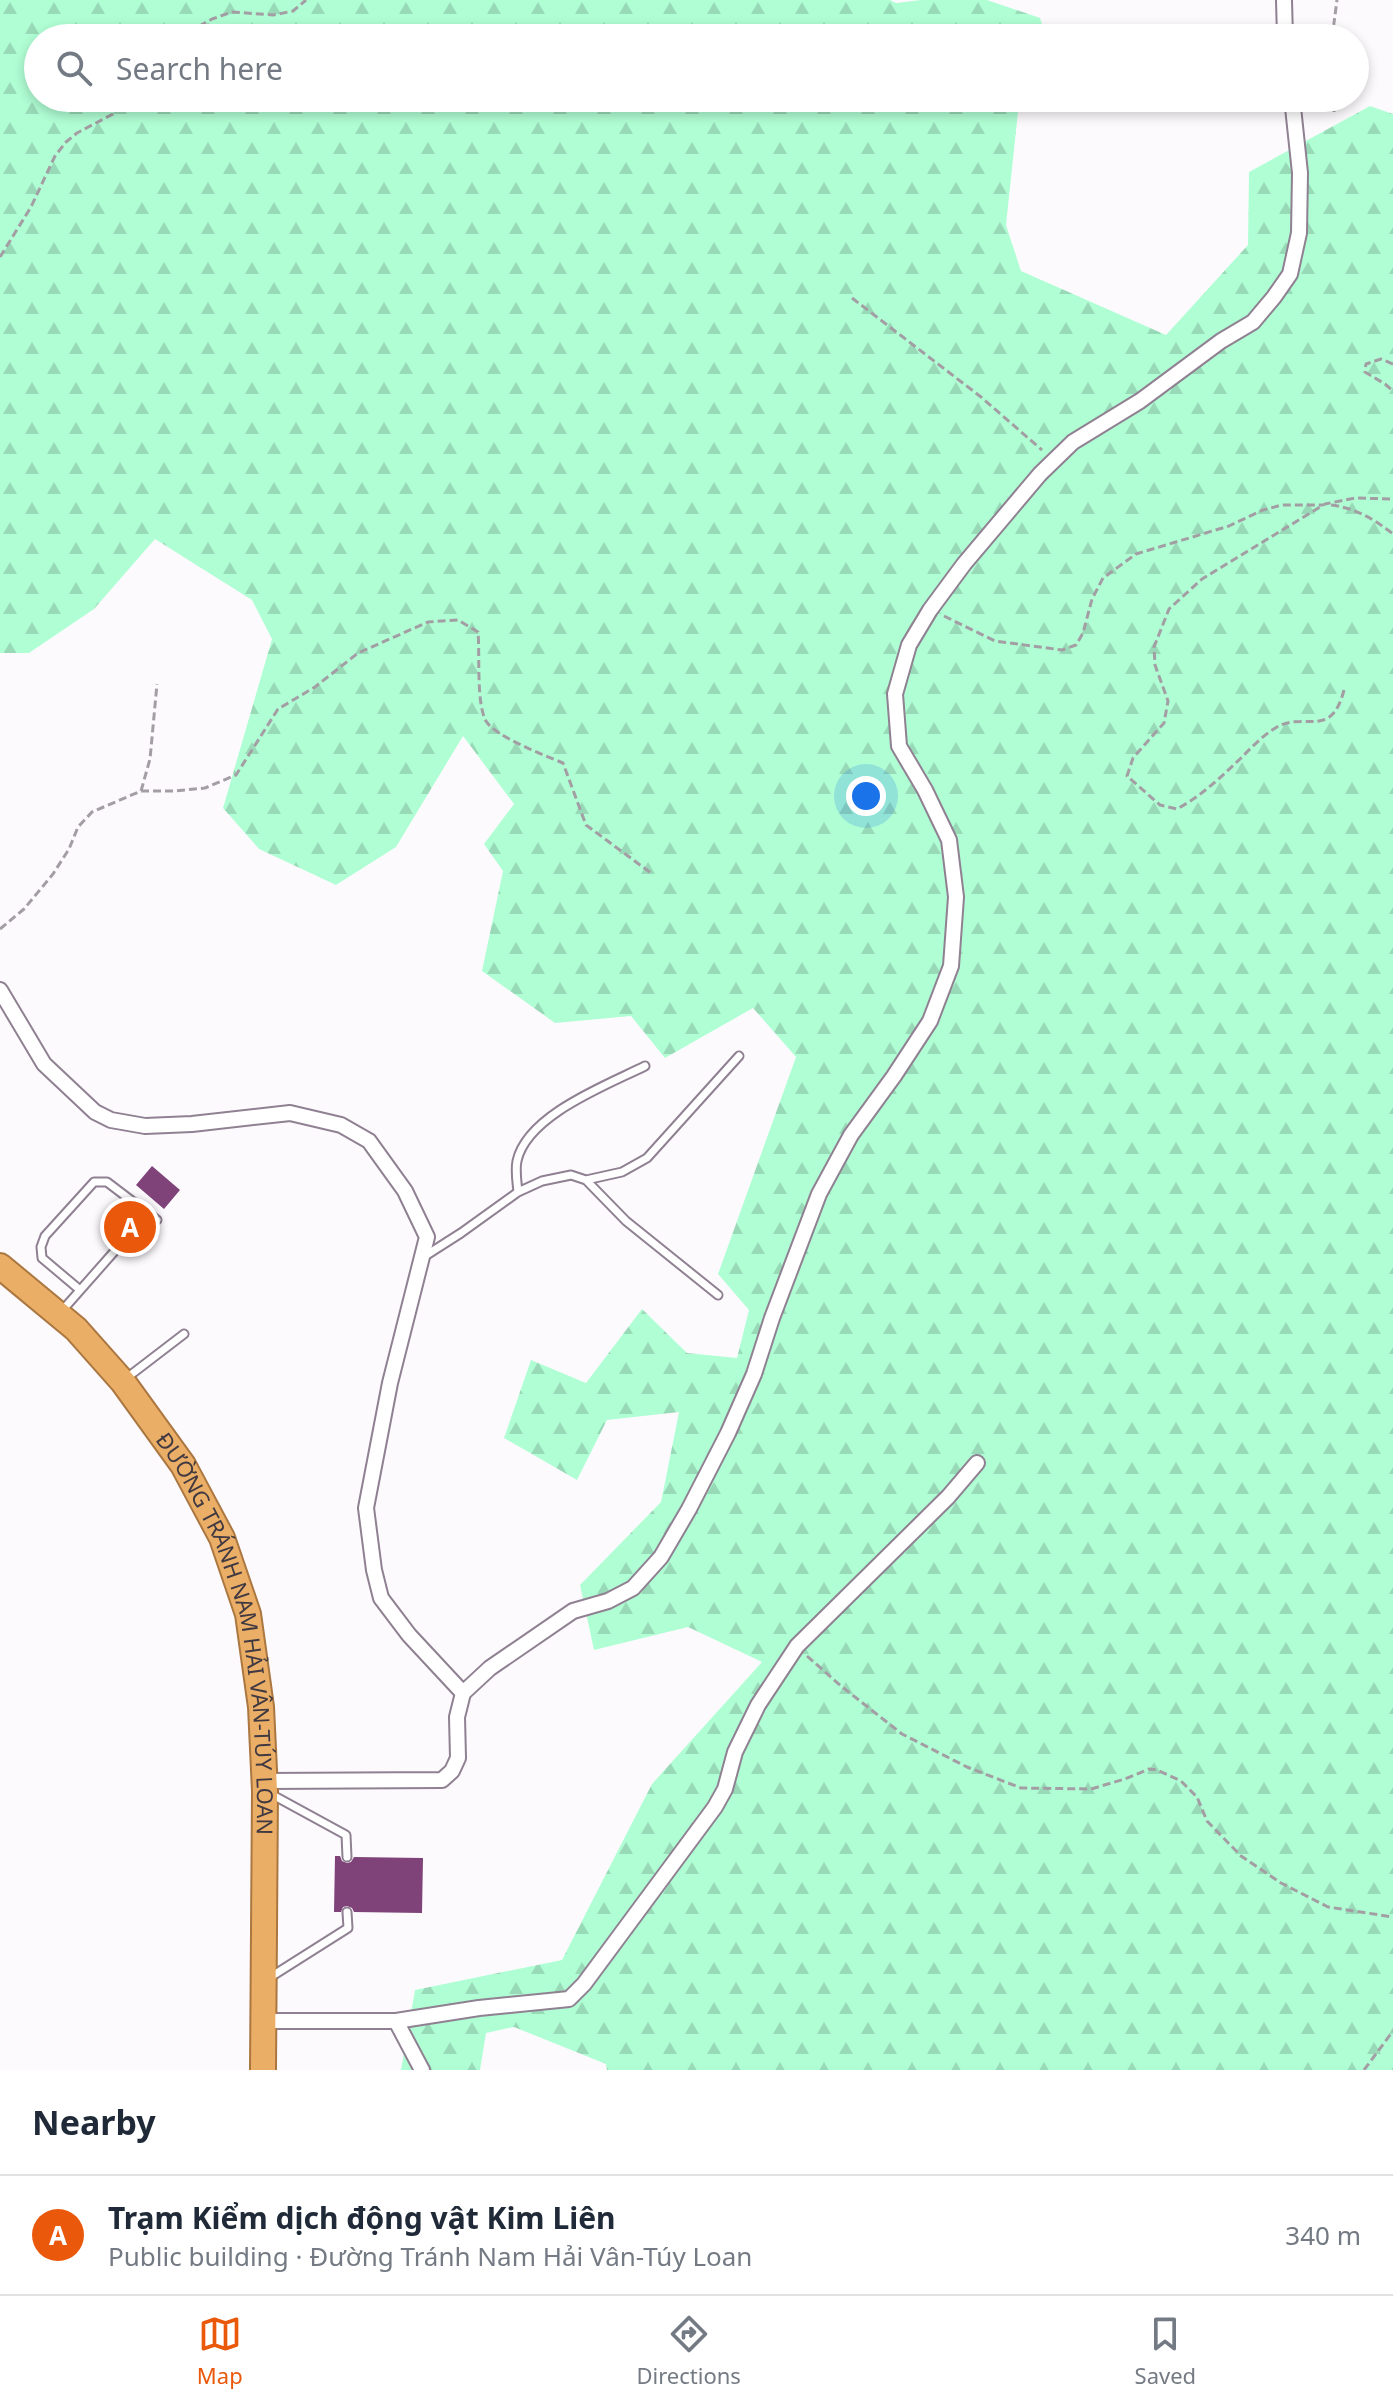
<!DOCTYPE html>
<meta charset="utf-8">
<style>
:root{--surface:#fff;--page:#f6f6f7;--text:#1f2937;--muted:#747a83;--line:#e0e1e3;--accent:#ea580c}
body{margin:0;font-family:"Noto Sans",sans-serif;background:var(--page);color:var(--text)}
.you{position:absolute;left:866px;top:796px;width:28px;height:28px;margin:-20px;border:6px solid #fff;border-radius:50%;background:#1a73e8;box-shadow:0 0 0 12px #1a73e833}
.badge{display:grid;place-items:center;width:52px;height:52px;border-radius:50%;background:var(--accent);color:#fff;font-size:26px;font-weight:700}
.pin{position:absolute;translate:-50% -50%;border:4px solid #fff;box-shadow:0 2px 8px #0006}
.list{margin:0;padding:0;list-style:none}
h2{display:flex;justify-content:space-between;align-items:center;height:104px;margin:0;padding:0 32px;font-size:34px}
h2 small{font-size:26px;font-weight:400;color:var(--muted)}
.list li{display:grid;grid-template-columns:52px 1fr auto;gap:24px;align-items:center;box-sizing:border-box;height:120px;padding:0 32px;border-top:2px solid var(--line)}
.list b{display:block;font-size:30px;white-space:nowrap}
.list p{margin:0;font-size:26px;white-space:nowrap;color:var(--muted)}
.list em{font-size:26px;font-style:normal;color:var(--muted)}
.icon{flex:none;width:44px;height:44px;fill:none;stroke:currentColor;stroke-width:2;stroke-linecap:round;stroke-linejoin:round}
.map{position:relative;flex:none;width:1393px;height:2070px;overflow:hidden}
.search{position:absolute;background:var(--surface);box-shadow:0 4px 12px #0003;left:24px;right:24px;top:24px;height:88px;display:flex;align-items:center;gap:20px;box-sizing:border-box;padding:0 28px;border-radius:44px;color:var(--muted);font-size:30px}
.sheet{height:224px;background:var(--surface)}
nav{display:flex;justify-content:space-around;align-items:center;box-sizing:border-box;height:112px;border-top:2px solid var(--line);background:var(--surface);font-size:22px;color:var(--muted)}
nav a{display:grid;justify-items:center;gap:4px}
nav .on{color:var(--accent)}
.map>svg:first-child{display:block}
.forest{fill:url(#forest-firs)}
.building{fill:#7f4279}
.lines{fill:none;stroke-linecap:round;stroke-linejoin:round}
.service-casing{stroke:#8f8092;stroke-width:11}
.minor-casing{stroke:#8f8092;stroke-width:18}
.trunk-casing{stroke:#ab7740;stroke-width:28}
.path{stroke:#a39ea4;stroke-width:3;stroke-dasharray:8 4;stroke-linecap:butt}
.service{stroke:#fff;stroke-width:7}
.minor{stroke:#fff;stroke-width:14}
.trunk{stroke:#eaae66;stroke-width:24}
.labels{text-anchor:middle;stroke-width:8;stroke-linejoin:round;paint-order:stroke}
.street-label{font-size:22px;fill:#403941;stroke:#fff}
</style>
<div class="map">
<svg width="1393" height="2070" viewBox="0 0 1393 2070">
<defs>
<pattern id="forest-firs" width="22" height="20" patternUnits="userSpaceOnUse" patternTransform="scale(2)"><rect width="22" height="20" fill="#b0fed4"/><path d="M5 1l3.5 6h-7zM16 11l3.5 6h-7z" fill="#98dab7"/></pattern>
</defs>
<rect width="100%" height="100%" fill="#fdfafe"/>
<path class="forest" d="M 0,0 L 890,0 L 896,3 L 921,0 L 987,0 L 1040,18 L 1047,38 L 38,38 L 38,98 L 1046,98 L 1018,112 L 1006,225 L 1021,271 L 1166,335 L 1248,245 L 1249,172 L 1370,106 L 1393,114 L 1393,2070 L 607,2070 L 606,2064 L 514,2027 L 486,2033 L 480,2070 L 401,2070 L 415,1990 L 562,1960 L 652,1784 L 762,1662 L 688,1627 L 594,1650 L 580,1585 L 661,1502 L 679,1412 L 607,1420 L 577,1480 L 504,1438 L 531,1360 L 586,1383 L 642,1309 L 687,1353 L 737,1358 L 749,1310 L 718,1274 L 796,1057 L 753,1008 L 665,1058 L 631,1016 L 555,1023 L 482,971 L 503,871 L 484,844 L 514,804 L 463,736 L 396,847 L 336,885 L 259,849 L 223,808 L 272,639 L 252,600 L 155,539 L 94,609 L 29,653 L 0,653 Z"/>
<path class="building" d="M 152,1166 L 180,1190 L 164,1209 L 136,1185 Z
M 123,1208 L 148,1232 L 136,1245 L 111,1221 Z
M 335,1856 L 340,1856 L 342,1861 L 347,1863 L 351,1862 L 354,1857 L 423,1858 L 422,1913 L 354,1912 L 352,1908 L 347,1906 L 343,1907 L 341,1912 L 334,1912 Z"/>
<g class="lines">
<defs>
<path id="service" d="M 586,1180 L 622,1172 L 647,1158 L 739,1056
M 518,1192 C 517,1182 515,1171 517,1161 C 527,1115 607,1085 645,1066
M 425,1256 L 461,1233 L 518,1192 L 542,1181 L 571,1175 L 586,1180 L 626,1221 L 718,1295
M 80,1290 L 42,1258 L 41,1247 L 45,1236 L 94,1182 L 107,1182 L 157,1220
M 60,1313 L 120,1245
M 124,1380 L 184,1334
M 269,1793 L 346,1835 L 347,1857
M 269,1978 L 348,1928 L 347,1912"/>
<path id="minor" d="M 1284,0 L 1285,38
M 0,990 L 44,1064 L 95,1112 L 111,1120 L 145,1126 L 192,1124 L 290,1113 L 341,1125 L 369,1141 L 405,1191 L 427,1237 L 390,1383 L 366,1508 L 374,1570 L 381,1598 L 409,1635 L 463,1693
M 265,1781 L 442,1780 L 452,1771 L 458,1758 L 457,1717 L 463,1693 L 490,1668 L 573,1611 L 608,1601 L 633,1588 L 661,1557 L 689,1509 L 728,1433 L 754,1374 L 772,1318 L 819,1194 L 851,1135 L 894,1076 L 930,1021 L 951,966 L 956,897 L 949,840 L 925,790 L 899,746 L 895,694 L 909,645 L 930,610 L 964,564 L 1040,474 L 1073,442 L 1140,401 L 1221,341 L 1253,322 L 1274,297 L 1290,274 L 1299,233 L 1300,173 L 1292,98
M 263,2021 L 396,2021 L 479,2008 L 569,1999 L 584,1984 L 715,1807 L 725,1789 L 735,1752 L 758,1705 L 797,1646 L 948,1497 L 977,1463
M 396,2021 L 422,2070"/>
<g id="trunk">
<path id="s1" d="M 0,1266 L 76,1329 L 123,1382 L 183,1465 L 222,1538 L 248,1614 L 261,1707 L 265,1791 L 263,2070"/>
</g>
</defs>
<use href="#service" class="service-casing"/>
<use href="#minor" class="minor-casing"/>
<use href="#trunk" class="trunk-casing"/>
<path class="path" d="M 178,38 L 212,19 L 232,12 L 273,15 L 293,11 L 306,0
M 1332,38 L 1337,0
M 1333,98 L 1334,112
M 0,257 L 31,207 L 55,156 L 66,142 L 77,133 L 113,114 L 126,98
M 852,298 L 981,397 L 1042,450
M 1393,364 L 1381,359 L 1366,364 L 1365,372 L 1385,384 L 1393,391
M 1331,505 C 1355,508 1374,519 1393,534
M 944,616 L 995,641 L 1062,650 L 1076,645 L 1083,633 L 1092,599 L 1103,578 L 1136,554 L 1229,526 L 1263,510 L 1282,505 L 1323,505
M 1344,690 C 1331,740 1306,711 1277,727 C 1263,735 1251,748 1240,759 C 1220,778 1201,796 1177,809 L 1160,805 L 1127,776 L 1133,758 L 1164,723 L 1168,701 L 1155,665 L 1154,647 L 1169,609 L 1202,579 L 1325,504 L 1355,498 L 1393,499
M 141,791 L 150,759 L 157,684
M 0,929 L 24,909 L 53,874 L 69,849 L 78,827 L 92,812 L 141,791 L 174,791 L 205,788 L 236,775 L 278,709 L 315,687 L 358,653 L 428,622 L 458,620 L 478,632 C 480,654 476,703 486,721 C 494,736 546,756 563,763 L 586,825 L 651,873
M 807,1656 L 841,1686 L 902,1734 L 967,1767 L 1021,1788 L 1091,1789 L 1125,1779 L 1149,1769 L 1157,1770 L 1181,1781 L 1197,1797 L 1207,1821 L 1241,1856 L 1281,1883 L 1328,1907 L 1393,1917
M 1364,2070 L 1393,2031"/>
<use href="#service" class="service"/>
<use href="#minor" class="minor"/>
<use href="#trunk" class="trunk"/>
</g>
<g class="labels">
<g class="street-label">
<text dy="8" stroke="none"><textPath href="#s1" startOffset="446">ĐƯỜNG TRÁNH NAM HẢI VÂN-TÚY LOAN</textPath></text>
</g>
</g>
</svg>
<div class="you"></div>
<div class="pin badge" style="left:130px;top:1227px">A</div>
<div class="search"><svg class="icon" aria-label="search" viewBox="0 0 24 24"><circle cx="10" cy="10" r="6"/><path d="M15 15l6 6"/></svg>Search here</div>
</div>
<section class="sheet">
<h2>Nearby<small></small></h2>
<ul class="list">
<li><span class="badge">A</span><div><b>Trạm Kiểm dịch động vật Kim Liên</b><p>Public building · Đường Tránh Nam Hải Vân-Túy Loan</p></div><em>340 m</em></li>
</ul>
</section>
<nav>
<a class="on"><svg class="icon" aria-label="map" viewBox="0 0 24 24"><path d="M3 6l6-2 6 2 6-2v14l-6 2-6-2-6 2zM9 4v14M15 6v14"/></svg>Map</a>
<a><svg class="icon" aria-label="directions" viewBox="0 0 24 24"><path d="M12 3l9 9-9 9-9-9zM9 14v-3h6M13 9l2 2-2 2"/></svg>Directions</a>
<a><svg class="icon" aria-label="saved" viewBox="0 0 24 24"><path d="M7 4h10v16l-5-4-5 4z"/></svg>Saved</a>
</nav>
